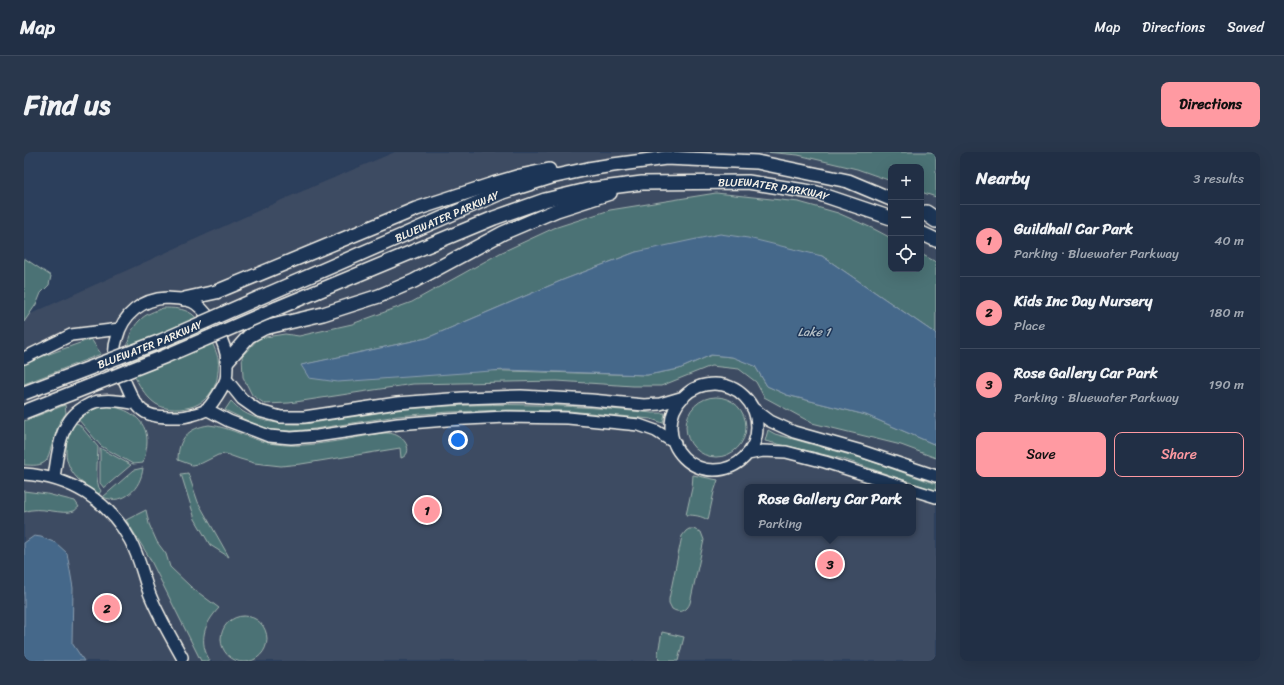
<!DOCTYPE html>
<meta charset="utf-8">
<style>
:root{--surface:#212f45;--page:#29374c;--text:#f1f3f6;--muted:#a2a9b3;--line:#3e4a5e;--accent:#ff9aa2}
body{margin:0;font-family:Sriracha,sans-serif;background:var(--page);color:var(--text)}
.controls{position:absolute;right:12px;top:12px;display:grid;overflow:hidden;border-radius:8px;box-shadow:0 4px 16px #0002}
.controls button{width:36px;height:36px;display:grid;place-items:center;padding:0;border:0;border-bottom:1px solid var(--line);background:var(--surface);color:var(--text);font:20px sans-serif}
.you{position:absolute;left:434px;top:288px;width:14px;height:14px;margin:-10px;border:3px solid #fff;border-radius:50%;background:#1a73e8;box-shadow:0 0 0 6px #1a73e833}
.badge{display:grid;place-items:center;width:26px;height:26px;border-radius:50%;background:var(--accent);color:#111;font-size:13px;font-weight:700}
.pin{position:absolute;translate:-50% -50%;border:2px solid #fff;box-shadow:0 1px 4px #0006}
.popup{position:absolute;left:720px;top:332px;width:172px;height:52px;box-sizing:border-box;display:grid;place-content:center;border-radius:8px;background:var(--surface);filter:drop-shadow(0 1px 3px #0005);font-size:13px;white-space:nowrap;color:var(--muted)}
.popup b{font-size:15px;color:var(--text)}
.popup::after{content:'';position:absolute;left:50%;top:100%;margin-left:-8px;border:8px solid transparent;border-top-color:var(--surface)}
.list{margin:0;padding:0;list-style:none}
h2{display:flex;justify-content:space-between;align-items:center;height:52px;margin:0;padding:0 16px;font-size:17px}
h2 small{font-size:13px;font-weight:400;color:var(--muted)}
.list li{display:grid;grid-template-columns:26px 1fr auto;gap:12px;align-items:center;box-sizing:border-box;height:72px;padding:0 16px;border-top:1px solid var(--line)}
.list b{display:block;font-size:15px;white-space:nowrap}
.list p{margin:0;font-size:13px;white-space:nowrap;color:var(--muted)}
.list em{font-size:13px;font-style:normal;color:var(--muted)}
.actions{display:flex;gap:8px;padding:12px 16px}
.actions a{flex:1;padding:9px 0;border:1px solid var(--accent);border-radius:8px;text-align:center;font-size:14px;color:var(--accent)}
.actions .main{background:var(--accent);color:#111}
.icon{flex:none;width:22px;height:22px;fill:none;stroke:currentColor;stroke-width:2;stroke-linecap:round;stroke-linejoin:round}
.map{position:relative;flex:none;width:912px;height:509px;overflow:hidden;border-radius:8px}
header{display:flex;align-items:center;gap:24px;box-sizing:border-box;height:56px;padding:0 20px;background:var(--surface);border-bottom:1px solid var(--line)}
header strong{font-size:19px}
nav{display:flex;gap:22px;margin-inline-start:auto;font-size:14px}
.intro{display:flex;align-items:center;justify-content:space-between;box-sizing:border-box;height:96px;padding:0 24px}
h1{margin:0;font-size:28px}
.button{padding:10px 18px;border-radius:8px;background:var(--accent);color:#111;font-size:14px;font-weight:700}
main{display:flex;gap:24px;padding:0 24px}
aside{flex:1;background:var(--surface);border-radius:8px;box-shadow:0 4px 16px #0002}
.map>svg:first-child{display:block}
.built{fill:#3e4b62;fill-rule:evenodd}
.green{fill:#4c7274;stroke:#a0b2ae}
.water{fill:#44678a;stroke:#8a9eb0}
.lines{fill:none;stroke-linecap:round;stroke-linejoin:round}
.minor-casing{stroke:#f4f1e8;stroke-width:14}
.tertiary-casing{stroke:#f4f1e8;stroke-width:16}
.secondary-casing{stroke:#f4f1e8;stroke-width:18}
.minor{stroke:#1d3557;stroke-width:11}
.tertiary{stroke:#1d3557;stroke-width:13}
.secondary{stroke:#1d3557;stroke-width:15}
.tertiary-bridge-casing{stroke:#f4f1e8;stroke-width:16;stroke-linecap:butt}
.tertiary-bridge{stroke:#1d3557;stroke-width:13}
.labels{text-anchor:middle;stroke-width:3;stroke-linejoin:round;paint-order:stroke}
.street-label{font-size:11px;fill:#f4f1e8;stroke:#1d3557}
.water-label{font-size:12px;font-style:italic;fill:#b6c1c7;stroke:#1d3557}
</style>
<header>
<strong>Map</strong>
<nav><a>Map</a><a>Directions</a><a>Saved</a></nav>
</header>
<div class="intro"><h1>Find us</h1><a class="button">Directions</a></div>
<main>
<div class="map">
<svg width="912" height="509" viewBox="0 0 912 509">
<rect width="100%" height="100%" fill="#2c3f5c"/>
<filter id="ink" filterUnits="userSpaceOnUse"><feTurbulence type="fractalNoise" baseFrequency=".025" numOctaves="2"/><feDisplacementMap in="SourceGraphic" scale="8" xChannelSelector="R" yChannelSelector="G"/><feConvolveMatrix kernelMatrix="1 2 1 2 8 2 1 2 1" color-interpolation-filters="sRGB"/></filter>
<g filter="url(#ink)">
<path class="built" d="M 371,0 L 912,0 L 912,509 L 0,509 L 0,165 L 260,47 ZM 867,15 L 897,15 L 897,117 L 867,117 ZM 723,335 L 889,335 L 889,381 L 723,381 Z"/>
<path class="green" d="M 741,0 L 912,0 L 912,45 L 897,40 L 897,15 L 867,15 L 867,29 L 833,17 L 774,3 Z
M 692,41 L 775,50 L 814,61 L 850,77 L 867,86 L 867,117 L 897,117 L 897,102 L 912,110 L 912,182 L 798,104 L 612,100 L 539,128 L 403,186 L 278,213 L 623,223 L 655,217 L 687,203 L 709,205 L 731,214 L 743,234 L 763,243 L 842,263 L 912,293 L 912,306 L 877,293 L 788,271 L 740,245 L 732,230 L 715,217 L 687,214 L 637,234 L 609,234 L 533,229 L 389,232 L 265,251 L 241,252 L 228,243 L 219,225 L 218,204 L 235,186 L 261,182 L 275,184 L 328,172 L 388,150 L 476,101 L 530,76 L 586,58 Z
M 0,106 L 27,124 L 25,133 L 17,141 L 13,151 L 0,170 Z
M 139,156 C 149,156 159,156 168,162 C 178,169 191,194 194,206 C 195,214 194,220 193,227 C 190,239 181,250 170,254 C 158,258 143,259 132,252 C 116,241 102,212 104,193 C 104,185 109,175 115,169 C 121,162 131,159 139,156 Z
M 67,187 L 77,202 L 0,232 L 0,211 Z
M662 275a30 30 0 1 1 60 0a30 30 0 1 1-60 0Z
M 207,249 C 210,252 214,256 218,259 C 232,268 251,272 268,272 C 281,273 294,270 307,268 C 329,265 351,261 373,258 C 458,249 543,252 628,261 L 641,261 L 639,271 L 627,267 L 545,259 L 485,258 L 425,260 L 373,264 L 290,277 L 269,279 L 248,278 L 230,272 L 201,258 Z
M 41,253 L 42,261 L 35,271 L 23,308 C 17,315 8,313 0,313 L 0,269 Z
M 84,254 C 103,256 123,267 123,289 C 123,296 121,304 119,311 L 109,312 L 77,294 L 54,267 C 64,260 72,255 84,254 Z
M 51,271 L 55,272 L 74,295 C 74,307 70,331 77,339 L 75,342 C 68,337 60,333 54,327 C 38,311 39,289 51,271 Z
M 185,273 C 208,275 229,290 252,292 C 286,297 325,286 359,281 C 364,281 369,281 374,284 C 383,288 389,302 377,306 L 376,296 L 277,312 L 257,314 L 230,311 L 216,307 L 202,302 L 194,303 L 178,311 L 168,313 L 154,308 C 154,287 164,276 185,273 Z
M 744,278 L 751,282 L 840,307 L 912,332 L 912,339 L 819,307 L 741,289 Z
M 76,296 L 107,313 L 80,336 L 76,331 Z
M 119,316 C 117,336 100,354 79,345 L 110,318 Z
M 164,321 L 174,350 L 205,405 L 186,393 L 171,367 L 157,322 Z
M 669,323 L 694,328 L 690,340 L 684,368 C 677,364 671,363 662,363 L 668,336 Z
M 0,339 L 23,342 L 51,349 L 55,355 C 54,355 51,359 50,359 C 39,364 15,353 0,360 Z
M 122,358 L 125,372 L 133,390 L 142,402 L 146,415 L 167,435 L 195,456 C 180,472 174,489 186,509 L 177,509 L 125,405 L 102,368 Z
M 665,377 L 669,377 L 677,380 L 680,388 L 666,451 C 663,459 656,462 648,457 L 645,451 L 645,447 L 658,384 L 662,379 Z
M197 487a23 23 0 1 1 46 0a23 23 0 1 1-46 0Z
M 638,480 L 660,485 L 654,509 L 635,509 L 634,501 Z"/>
<path class="water" d="M 696,82 L 724,86 L 798,104 L 912,182 L 912,293 L 842,263 L 763,243 L 743,234 L 731,214 L 708,205 L 687,203 L 655,217 L 623,223 L 481,218 L 314,230 L 285,226 L 277,213 L 403,186 L 539,128 L 612,100 Z
M 10,384 L 17,385 L 32,391 L 43,401 L 49,436 L 48,491 L 60,509 L 0,509 L 0,391 Z"/>
<g class="lines">
<defs>
<path id="minor" d="M 143,146 C 152,147 164,146 172,152 C 187,163 202,191 203,209 C 203,214 203,223 202,227 C 200,234 188,253 182,258 C 177,261 161,265 156,265 C 144,265 127,266 118,258 C 110,252 106,241 102,232 C 98,223 92,214 91,204 C 90,198 91,192 93,186 C 99,162 118,147 143,146 Z
M 0,206 L 47,183 L 96,177
M 202,227 L 218,247 L 235,259 L 257,265 L 280,265 L 373,251 L 439,246 L 497,244 L 567,248 L 620,253 L 636,252 L 660,245
M647 275a43 43 0 1 1 86 0a43 43 0 1 1-86 0Z
M 182,257 L 205,269 L 245,284 L 267,286 L 293,284 L 374,272 L 422,268 L 482,265 L 544,266 L 615,273 L 632,279 L 651,291
M 730,257 L 746,269 L 770,280 L 834,298 L 912,324
M 724,302 L 739,299 L 762,300 L 801,310 L 880,335
M 0,322 C 46,325 84,348 106,388 C 116,406 119,425 126,443 C 135,465 147,485 158,505
M 30,326 C 34,300 35,268 62,254 C 67,251 71,249 77,249 C 89,247 101,250 113,252
M 889,338 L 912,345"/>
<g id="tertiary">
<path d="M 897,81 L 912,88"/>
<path id="s1" d="M 244,142 L 444,55 L 479,40 L 527,25 L 564,17 L 589,13 L 642,6 L 733,10 L 824,29 L 867,47"/>
<path d="M 160,147 L 192,140 L 392,57 L 469,32 L 496,24 L 525,18"/>
<path id="s2" d="M 251,157 L 470,66 L 521,48 L 563,38 L 618,31 L 724,30 L 793,41 L 867,66"/>
<path d="M 203,209 L 225,184 L 240,176 L 299,162 L 355,144 L 390,129 L 479,81 L 533,58 L 586,41"/>
</g>
<path id="secondary" d="M 902,61 L 912,68"/>
</defs>
<use href="#minor" class="minor-casing"/>
<use href="#tertiary" class="tertiary-casing"/>
<use href="#secondary" class="secondary-casing"/>
<use href="#minor" class="minor"/>
<use href="#tertiary" class="tertiary"/>
<use href="#secondary" class="secondary"/>
<defs>
<g id="tertiary-bridge">
<path id="s3" d="M 0,241 L 137,189 L 244,142"/>
<path d="M 0,260 L 142,204 L 251,157"/>
</g>
</defs>
<use href="#tertiary-bridge" class="tertiary-bridge-casing"/>
<use href="#tertiary-bridge" class="tertiary-bridge"/>
</g>
</g>
<g class="labels">
<g class="street-label">
<text dy="4" stroke="none"><textPath href="#s2" startOffset="522">BLUEWATER PARKWAY</textPath></text>
<text dy="4" stroke="none"><textPath href="#s1" startOffset="195">BLUEWATER PARKWAY</textPath></text>
<text dy="4" stroke="none"><textPath href="#s3" startOffset="135">BLUEWATER PARKWAY</textPath></text>
</g>
<g class="water-label">
<text x="790" y="184">Lake 1</text>
</g>
</g>
</svg>
<div class="controls">
<button>+</button>
<button>−</button>
<button><svg class="icon" aria-label="locate" viewBox="0 0 24 24"><circle cx="12" cy="12" r="6"/><path d="M12 2v4M12 18v4M2 12h4M18 12h4"/></svg></button>
</div>
<div class="you"></div>
<div class="pin badge" style="left:403px;top:358px">1</div>
<div class="pin badge" style="left:83px;top:456px">2</div>
<div class="pin badge" style="left:806px;top:412px">3</div>
<div class="popup"><b>Rose Gallery Car Park</b>Parking</div>
</div>
<aside>
<h2>Nearby<small>3 results</small></h2>
<ul class="list">
<li><span class="badge">1</span><div><b>Guildhall Car Park</b><p>Parking · Bluewater Parkway</p></div><em>40 m</em></li>
<li><span class="badge">2</span><div><b>Kids Inc Day Nursery</b><p>Place</p></div><em>180 m</em></li>
<li><span class="badge">3</span><div><b>Rose Gallery Car Park</b><p>Parking · Bluewater Parkway</p></div><em>190 m</em></li>
</ul>
<div class="actions"><a class="main">Save</a><a>Share</a></div>
</aside>
</main>
